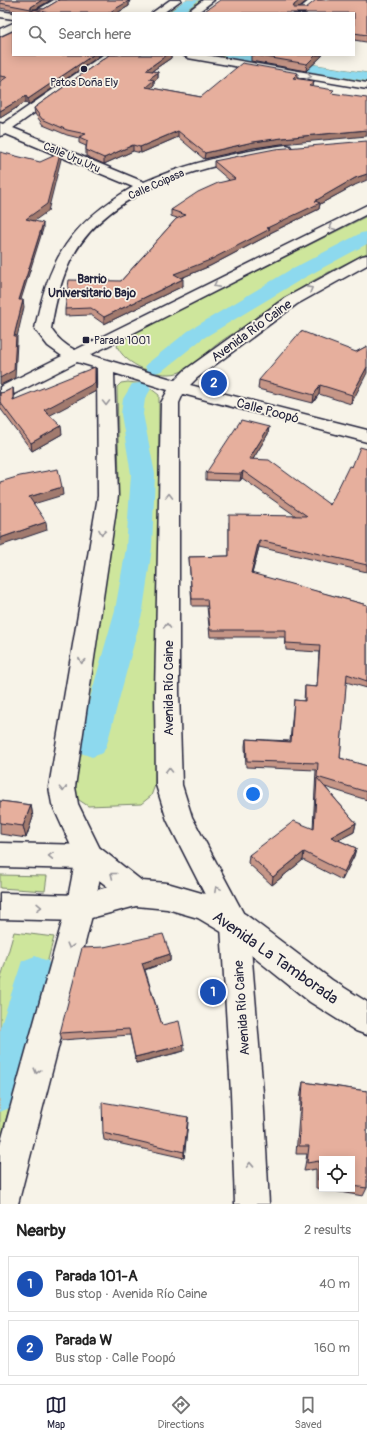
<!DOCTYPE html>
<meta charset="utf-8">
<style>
:root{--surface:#fff;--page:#f6f6f6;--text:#222;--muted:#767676;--line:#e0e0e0;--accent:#22223b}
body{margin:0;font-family:Pangolin,sans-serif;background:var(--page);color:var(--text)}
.controls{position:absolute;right:12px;bottom:12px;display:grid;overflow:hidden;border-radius:0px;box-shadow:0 2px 10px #0003}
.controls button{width:36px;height:36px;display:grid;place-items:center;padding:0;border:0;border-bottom:1px solid var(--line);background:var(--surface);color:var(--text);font:20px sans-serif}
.you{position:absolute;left:253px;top:794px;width:14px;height:14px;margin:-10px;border:3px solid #fff;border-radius:50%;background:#1a73e8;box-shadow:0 0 0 6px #1a73e833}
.badge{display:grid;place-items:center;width:26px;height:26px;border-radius:50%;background:var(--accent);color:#fff;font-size:13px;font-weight:700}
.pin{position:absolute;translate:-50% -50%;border:2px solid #fff;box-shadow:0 1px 4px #0006}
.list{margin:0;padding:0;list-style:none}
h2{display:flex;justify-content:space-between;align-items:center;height:52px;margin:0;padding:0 16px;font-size:17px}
h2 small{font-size:13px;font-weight:400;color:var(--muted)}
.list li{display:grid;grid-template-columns:26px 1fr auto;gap:12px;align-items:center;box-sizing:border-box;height:56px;margin:0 8px 8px;padding:0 8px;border:1px solid var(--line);border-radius:0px}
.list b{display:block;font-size:15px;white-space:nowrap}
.list p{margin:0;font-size:13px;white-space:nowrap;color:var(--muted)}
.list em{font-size:13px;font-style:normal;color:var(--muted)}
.icon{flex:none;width:22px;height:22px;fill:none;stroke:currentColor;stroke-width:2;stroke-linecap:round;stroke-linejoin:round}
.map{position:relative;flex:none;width:367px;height:1204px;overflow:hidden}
.search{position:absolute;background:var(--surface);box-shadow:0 2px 10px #0003;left:12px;right:12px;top:12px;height:44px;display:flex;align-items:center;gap:10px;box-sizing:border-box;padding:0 14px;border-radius:0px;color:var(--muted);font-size:15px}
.sheet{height:180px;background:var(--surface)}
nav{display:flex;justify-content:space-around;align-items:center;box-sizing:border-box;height:56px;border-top:1px solid var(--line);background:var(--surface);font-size:11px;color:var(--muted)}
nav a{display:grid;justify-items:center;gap:2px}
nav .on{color:var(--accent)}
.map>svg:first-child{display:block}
.green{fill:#cee69c;stroke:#78846c}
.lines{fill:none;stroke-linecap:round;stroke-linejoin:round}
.canal{fill:#8dd9ee;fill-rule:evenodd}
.minor-casing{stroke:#22223b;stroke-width:3}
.secondary-casing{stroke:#22223b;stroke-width:3}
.primary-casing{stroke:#22223b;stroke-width:3}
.minor{fill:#f7f3e8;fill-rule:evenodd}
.secondary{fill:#f7f3e8;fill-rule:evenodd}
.primary{fill:#f7f3e8;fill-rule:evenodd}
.wall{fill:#c69687;stroke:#22223b}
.shaded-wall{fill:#a17a6e;stroke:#22223b}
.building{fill:#e6af9d;stroke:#22223b}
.oneway{stroke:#97959a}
.poi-dot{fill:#22223b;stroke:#f7f3e8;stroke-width:1.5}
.labels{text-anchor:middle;stroke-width:3.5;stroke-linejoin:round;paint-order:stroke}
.far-poi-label{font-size:11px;fill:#22223b;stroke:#f7f3e8}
.far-street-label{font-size:11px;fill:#22223b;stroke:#f7f3e8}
.far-neighbourhood-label{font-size:12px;font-weight:bold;fill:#22223b;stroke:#f7f3e8}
.street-label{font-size:13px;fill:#22223b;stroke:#f7f3e8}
.near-street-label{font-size:16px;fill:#22223b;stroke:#f7f3e8}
</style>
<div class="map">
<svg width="367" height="1204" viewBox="0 0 367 1204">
<rect width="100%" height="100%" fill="#f7f3e8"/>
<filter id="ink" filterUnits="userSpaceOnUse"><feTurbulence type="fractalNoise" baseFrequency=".025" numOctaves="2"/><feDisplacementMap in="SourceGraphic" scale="8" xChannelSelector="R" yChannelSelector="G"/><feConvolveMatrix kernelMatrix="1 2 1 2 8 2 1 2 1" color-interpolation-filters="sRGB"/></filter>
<g filter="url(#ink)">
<path class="green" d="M 186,0 L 201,0 L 182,13 L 166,13 Z
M 202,55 L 253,55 L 367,73 L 367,83 Z
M 367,216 L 367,253 C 340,266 312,280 287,297 C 269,308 251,321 234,333 C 225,338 217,344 209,351 C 198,360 191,369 177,373 C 157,378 125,365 117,346 L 120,341 L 127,336 Z
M 128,382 L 145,384 L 159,395 L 158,605 L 155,785 L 151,796 L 141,804 L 88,806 L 76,798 L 74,771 L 117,502 L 119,479 L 117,387 L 121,383 Z
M 0,875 L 47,876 L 45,891 L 0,888 Z
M 14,932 L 54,937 L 0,1142 L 0,981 Z"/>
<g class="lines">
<path class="canal" d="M 185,0 L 199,0 L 182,13 L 168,13 Z
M 224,55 L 254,55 L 367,73 L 367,81 L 230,59 L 225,58 Z
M 367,232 L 367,244 L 302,279 L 202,339 L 162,371 L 155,373 L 148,371 L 145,367 L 148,363 L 188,331 L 288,271 L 361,233 Z
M 140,383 L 148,384 L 151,389 L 145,399 L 143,414 L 155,474 L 152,548 L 143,610 L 107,744 L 103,753 L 92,757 L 81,753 L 77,744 L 115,610 L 126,548 L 131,474 L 121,414 L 123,399 L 132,384 Z
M 35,956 L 48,961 L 53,974 L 20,1092 L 14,1106 L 0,1112 L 0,1028 L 22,961 Z"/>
<defs>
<path id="minor" d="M 54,0 L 66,0 L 44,13 L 32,13 Z
M 170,0 L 181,0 L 163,13 L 152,13 Z
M 203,0 L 214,0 L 197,13 L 186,13 Z
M 310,0 L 321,0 L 305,13 L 294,13 Z
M 13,23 L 13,30 L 0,36 L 0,29 Z
M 103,55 L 115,55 L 13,128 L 144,182 C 189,162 237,152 286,145 L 290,146 L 292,149 L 290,152 L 286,153 C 213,163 114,184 74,254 C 61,277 55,303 51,329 C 57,338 65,345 75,350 L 367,205 L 367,214 L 90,355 L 175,380 L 185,370 L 285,298 L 362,256 L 367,255 L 367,265 L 297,304 L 197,378 L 190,385 L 367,430 L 367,442 L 183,394 L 179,403 L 179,692 L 182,785 L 192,817 L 249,924 L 263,1093 L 269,1204 L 235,1204 L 231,1093 L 221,926 L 167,820 L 156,785 L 155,692 L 161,403 L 168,390 L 114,373 L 118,496 L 75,787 L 78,804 L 104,857 L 94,908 L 18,1204 L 0,1204 L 0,1145 L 66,908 L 76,857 L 52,804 L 49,787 L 98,496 L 97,368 L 77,362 L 6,398 L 0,399 L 0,387 L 62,356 L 48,346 L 35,329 C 48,259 71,223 133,187 L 6,134 L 0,136 L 0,123 L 3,124 Z"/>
<path id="secondary" d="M 0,843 L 90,845 L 100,848 L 142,881 L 167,883 L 205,894 L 245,914 L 332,980 L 367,1002 L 367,1035 L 356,1031 L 310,1002 L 225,934 L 198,918 L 167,909 L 136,906 L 80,921 L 0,919 L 0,893 L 80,895 L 108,887 L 85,869 L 0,867 Z"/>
<path id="primary" d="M 0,11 L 13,13 L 13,19 L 0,17 Z
M 183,55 L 206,55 L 367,83 L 367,89 L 188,58 Z"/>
</defs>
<use href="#minor" class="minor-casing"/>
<use href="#secondary" class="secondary-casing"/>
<use href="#primary" class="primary-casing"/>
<use href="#minor" class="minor"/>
<use href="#secondary" class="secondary"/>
<use href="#primary" class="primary"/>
</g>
<path class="wall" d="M 0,0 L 51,0 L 35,9 L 44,9 L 59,0 L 131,0 L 129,2 L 129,6 L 117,13 L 33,13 L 33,11 L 31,12 L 31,13 L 26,13 L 0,8 Z
M 367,0 L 367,41 L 366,42 L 354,40 L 354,13 L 298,8 L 306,8 Z
M 0,37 L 101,55 L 28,105 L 26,102 L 0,118 L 0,82 L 1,82 L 0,81 Z
M 109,55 L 171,55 L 171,58 L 152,71 L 158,72 L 158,78 L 154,81 L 154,85 L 151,88 L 201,97 L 298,79 L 314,81 L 313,86 L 281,144 L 253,148 L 204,159 L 178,137 L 141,153 L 133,151 L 104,164 L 86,156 L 86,146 L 79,143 L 79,138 L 67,135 L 43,125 L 35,114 L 34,108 Z
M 251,55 L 323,55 L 306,71 L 251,61 Z
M 214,161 L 355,185 L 320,204 L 319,209 L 270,233 L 269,235 L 210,266 L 181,278 L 183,286 L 104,324 L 91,315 L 65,316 L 65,309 L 121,281 L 177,218 L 171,216 L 171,210 L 229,180 L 214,167 Z
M 367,346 L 351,404 L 319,394 L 313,403 L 258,389 L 259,380 L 356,352 Z
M 95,374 L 96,391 L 49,415 L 62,434 L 32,451 L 0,408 L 0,393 L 5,392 L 13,388 L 14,396 L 14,400 Z
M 269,427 L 268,434 L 253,459 L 330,505 L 352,467 L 367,449 L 367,572 L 259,547 L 252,574 L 367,605 L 367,688 L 346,682 L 340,758 L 367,766 L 367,800 L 325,787 L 356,823 L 354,832 L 338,840 L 356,848 L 354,856 L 342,880 L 303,860 L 272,885 L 248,863 L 249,855 L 313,829 L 316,770 L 246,767 L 245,746 L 246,739 L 290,741 L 294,700 L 304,701 L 305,686 L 317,687 L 319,652 L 286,650 L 285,637 L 210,637 L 207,606 L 192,606 L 189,557 L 229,556 L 229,522 L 296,516 L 242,478 L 240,481 L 206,480 L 206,473 Z
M 0,801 L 31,805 L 33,817 L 26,838 L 0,834 Z
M 104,947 L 170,954 L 170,961 L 145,970 L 162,1025 L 184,1051 L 136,1063 L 130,1035 L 62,1040 L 60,1033 Z
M 303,1082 L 367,1091 L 367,1188 L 363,1196 L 322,1189 L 352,1189 L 352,1159 L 322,1159 L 322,1189 L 316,1188 L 316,1169 L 304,1171 L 307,1154 L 296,1154 L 301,1092 Z
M 188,1117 L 184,1158 L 104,1140 L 103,1133 Z"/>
<path class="shaded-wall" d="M 42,0 L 51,0 L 34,10 L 33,9 L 33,11 L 31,12 L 31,13 L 31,7 Z
M 122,0 L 131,0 L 129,2 L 129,6 L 117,13 L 108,13 Z
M 300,0 L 308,0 L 293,12 L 294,5 Z
M 93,55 L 101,55 L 28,105 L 28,99 Z
M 167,55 L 171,55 L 171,58 L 146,75 L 146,70 Z
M 316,55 L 323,55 L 306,71 L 307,64 Z
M 158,72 L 158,78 L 154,81 L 154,85 L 146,92 L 146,87 L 149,79 Z
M 298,73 L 298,79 L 293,78 Z
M 314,81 L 313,87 L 309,86 Z
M 26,96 L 26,102 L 0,118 L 0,111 Z
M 367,130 L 367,136 L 281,144 L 253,148 L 204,159 L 205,153 L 253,142 L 282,138 Z
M 178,131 L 178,137 L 141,153 L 140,147 Z
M 133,145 L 133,151 L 104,164 L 104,158 Z
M 60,153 L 61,159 L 48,211 L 27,226 L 26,219 Z
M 367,174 L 367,180 L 355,185 L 320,204 L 319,209 L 270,233 L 269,235 L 210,266 L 174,281 L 174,274 L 267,228 L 355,178 Z
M 43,223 L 43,229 L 19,306 L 19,300 Z
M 183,279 L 183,286 L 104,324 L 104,317 Z
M 23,300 L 24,307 L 17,337 L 17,342 L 15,378 L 0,385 L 0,378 L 14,336 Z
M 95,367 L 96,391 L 45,418 L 44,410 Z
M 367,367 L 367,373 L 351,404 L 352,395 Z
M 320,385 L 319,394 L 313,403 L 314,395 Z
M 13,388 L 14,396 L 14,407 L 13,400 Z
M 61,426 L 62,434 L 32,451 L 31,443 Z
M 269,427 L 268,434 L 249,466 L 249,459 Z
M 243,471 L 242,478 L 240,481 L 241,474 Z
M 62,487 L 63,495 L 30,505 L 29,497 Z
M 46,522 L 47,530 L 0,546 L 0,538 Z
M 259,540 L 259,547 L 250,580 L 251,573 Z
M 31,805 L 33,817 L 26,838 L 23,826 Z
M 356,823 L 354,832 L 329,845 L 331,837 Z
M 356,848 L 354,856 L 342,880 L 344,872 Z
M 304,852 L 303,860 L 272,885 L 273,877 Z
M 170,954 L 170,961 L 143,970 L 142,963 Z
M 184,1045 L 184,1051 L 136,1063 L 135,1057 Z
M 188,1117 L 188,1123 L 184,1158 L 184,1152 Z"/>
<path class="building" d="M 0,0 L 42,0 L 31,7 L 31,9 L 0,3 Z
M 59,0 L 122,0 L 129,1 L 108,13 L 49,13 L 33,9 L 44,9 Z
M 220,0 L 300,0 L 294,5 L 293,8 L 306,8 L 316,0 L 367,0 L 367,35 L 354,33 L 354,13 L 202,13 Z
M 13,31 L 13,55 L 93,55 L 28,99 L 26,96 L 0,111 L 0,82 L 7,77 L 0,76 L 0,37 Z
M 109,55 L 167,55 L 146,70 L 158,72 L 149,79 L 154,80 L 146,87 L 201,97 L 242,63 L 298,73 L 293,78 L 314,81 L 309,86 L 334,90 L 331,93 L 367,98 L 367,130 L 282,138 L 253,142 L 205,153 L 178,131 L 140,147 L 133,145 L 104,158 L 86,150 L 87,142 L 88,141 L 79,137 L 86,134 L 67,130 L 42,119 L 34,108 Z
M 254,55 L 316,55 L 307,64 Z
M 367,141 L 367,174 L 355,178 L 315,201 L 320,203 L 267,228 L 270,229 L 210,260 L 174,274 L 183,279 L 104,317 L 91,308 L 65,309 L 69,280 L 121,281 L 176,219 L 186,215 L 171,210 L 198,192 L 218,183 L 235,179 L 214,161 L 275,149 Z
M 0,152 L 40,162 L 60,153 L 47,204 L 26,219 L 43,223 L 19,300 L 23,300 L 14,336 L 16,335 L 14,370 L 0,378 Z
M 301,331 L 356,352 L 367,346 L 367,367 L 352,395 L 320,385 L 314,395 L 259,380 Z
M 95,367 L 95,383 L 44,410 L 61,426 L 31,443 L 0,402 L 0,393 L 5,392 L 13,388 L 13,400 Z
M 241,420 L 269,427 L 249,459 L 269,460 L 330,505 L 349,466 L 352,467 L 360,447 L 367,449 L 367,565 L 259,540 L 251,573 L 367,605 L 367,681 L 347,674 L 340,758 L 367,766 L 367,792 L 317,777 L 318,763 L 247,761 L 246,739 L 291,742 L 294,700 L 305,701 L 305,686 L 317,687 L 320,645 L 286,643 L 286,630 L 210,630 L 207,599 L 192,599 L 189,557 L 229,556 L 229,515 L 307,516 L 243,471 L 241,474 L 206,473 Z
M 58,469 L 62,487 L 29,497 L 46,522 L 0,538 L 0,482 L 20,476 Z
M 317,778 L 356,823 L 331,837 L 356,848 L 344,872 L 304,852 L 273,877 L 249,855 L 294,821 L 314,829 Z
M 0,801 L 31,805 L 23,826 L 0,823 Z
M 163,934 L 170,954 L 142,963 L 162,1025 L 179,1021 L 184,1045 L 135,1057 L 129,1029 L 60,1033 L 82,948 L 104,947 Z
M 303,1082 L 367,1091 L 367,1188 L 352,1186 L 352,1159 L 322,1159 L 322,1181 L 318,1180 L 319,1161 L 307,1163 L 309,1146 L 299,1146 Z
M 102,1102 L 188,1117 L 184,1152 L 103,1133 Z"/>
<defs><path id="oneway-chevron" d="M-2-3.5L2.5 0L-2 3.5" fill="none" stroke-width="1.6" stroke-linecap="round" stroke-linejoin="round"/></defs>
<g class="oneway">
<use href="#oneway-chevron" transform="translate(309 76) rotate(10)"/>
<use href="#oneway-chevron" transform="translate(332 227) rotate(154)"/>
<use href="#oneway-chevron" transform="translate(216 285) rotate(153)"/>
<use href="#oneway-chevron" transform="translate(310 289) rotate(-29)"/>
<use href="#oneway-chevron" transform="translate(106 403) rotate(89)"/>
<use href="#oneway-chevron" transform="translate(169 496) rotate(-89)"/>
<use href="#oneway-chevron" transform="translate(102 532) rotate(99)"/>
<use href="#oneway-chevron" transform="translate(167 626) rotate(-89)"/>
<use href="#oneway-chevron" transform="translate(82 661) rotate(99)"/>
<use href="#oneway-chevron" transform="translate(169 770) rotate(-91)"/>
<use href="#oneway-chevron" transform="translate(63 789) rotate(87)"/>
<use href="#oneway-chevron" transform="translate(51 856) rotate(-179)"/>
<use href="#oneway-chevron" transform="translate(113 875) rotate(-142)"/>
<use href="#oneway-chevron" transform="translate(217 889) rotate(-118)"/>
<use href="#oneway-chevron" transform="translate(39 907) rotate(1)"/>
<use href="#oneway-chevron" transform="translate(70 946) rotate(105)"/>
<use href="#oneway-chevron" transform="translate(37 1071) rotate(105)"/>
<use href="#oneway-chevron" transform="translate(250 1165) rotate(-92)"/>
</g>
</g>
<g class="poi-dot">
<circle cx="84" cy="69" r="4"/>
<rect x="82" y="336" width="8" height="8" rx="2"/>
</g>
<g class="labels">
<g class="far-poi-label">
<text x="84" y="86">Patos Doña Ely</text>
<text x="94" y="344" text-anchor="start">Parada 1001</text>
</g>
<g class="far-street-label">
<text transform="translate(72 157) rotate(23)" y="4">Calle Uru Uru</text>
<text transform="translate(156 184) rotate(-24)" y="4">Calle Coipasa</text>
</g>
<g class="far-neighbourhood-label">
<text x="92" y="283">Barrio<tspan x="92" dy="14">Universitario Bajo</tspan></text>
</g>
<g class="street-label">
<text transform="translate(251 330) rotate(-36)" y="5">Avenida Río Caine</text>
<text transform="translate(268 410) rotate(15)" y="5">Calle Poopó</text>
<text transform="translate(168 688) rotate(-90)" y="5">Avenida Río Caine</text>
<text transform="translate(241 1008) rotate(-94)" y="5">Avenida Río Caine</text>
</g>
<g class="near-street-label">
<text transform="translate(276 957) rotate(35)" y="6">Avenida La Tamborada</text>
</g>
</g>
</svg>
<div class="controls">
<button><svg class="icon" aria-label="locate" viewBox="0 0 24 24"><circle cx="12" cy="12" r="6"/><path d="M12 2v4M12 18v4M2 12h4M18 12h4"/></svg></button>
</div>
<div class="you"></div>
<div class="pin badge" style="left:213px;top:992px;background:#1a4fb4">1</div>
<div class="pin badge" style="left:214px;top:383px;background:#1a4fb4">2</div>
<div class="search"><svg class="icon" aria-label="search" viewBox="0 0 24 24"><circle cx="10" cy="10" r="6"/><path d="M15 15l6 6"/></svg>Search here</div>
</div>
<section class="sheet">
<h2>Nearby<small>2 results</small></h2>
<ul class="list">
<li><span class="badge" style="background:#1a4fb4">1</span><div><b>Parada 101-A</b><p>Bus stop · Avenida Río Caine</p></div><em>40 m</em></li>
<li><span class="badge" style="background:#1a4fb4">2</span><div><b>Parada W</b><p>Bus stop · Calle Poopó</p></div><em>160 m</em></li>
</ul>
</section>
<nav>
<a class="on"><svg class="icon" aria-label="map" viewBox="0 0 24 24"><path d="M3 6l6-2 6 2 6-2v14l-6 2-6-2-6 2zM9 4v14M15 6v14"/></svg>Map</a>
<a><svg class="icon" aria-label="directions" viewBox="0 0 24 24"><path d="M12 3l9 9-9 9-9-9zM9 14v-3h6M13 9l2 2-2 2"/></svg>Directions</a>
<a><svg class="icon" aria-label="saved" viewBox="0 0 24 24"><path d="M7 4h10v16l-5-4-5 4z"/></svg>Saved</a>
</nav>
